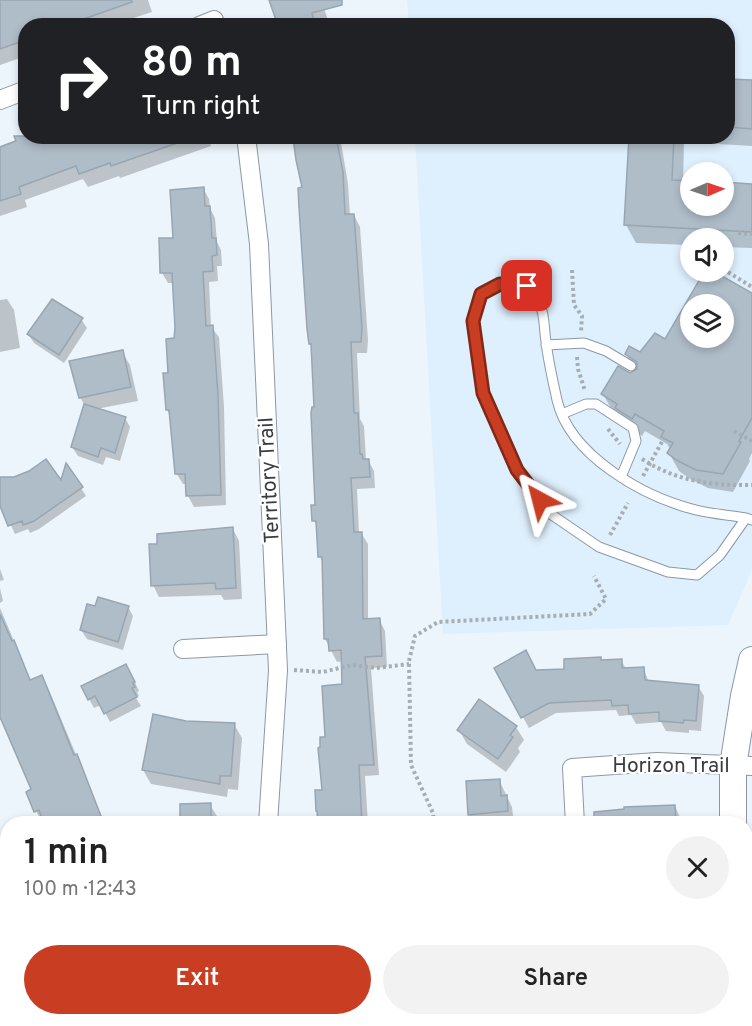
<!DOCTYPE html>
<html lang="en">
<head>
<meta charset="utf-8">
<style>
  body { margin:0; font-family:Overpass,sans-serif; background:#f2f2f2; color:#222; height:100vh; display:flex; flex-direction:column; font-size:22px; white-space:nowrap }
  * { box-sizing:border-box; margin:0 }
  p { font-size:20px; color:#767676 }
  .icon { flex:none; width:33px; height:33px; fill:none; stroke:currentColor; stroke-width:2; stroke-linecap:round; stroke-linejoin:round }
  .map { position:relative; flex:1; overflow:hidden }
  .panel { position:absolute; left:0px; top:816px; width:753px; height:210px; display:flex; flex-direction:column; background:#fff; border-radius:24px 24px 0 0; box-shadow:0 3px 9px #0003 }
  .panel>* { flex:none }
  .guide { position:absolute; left:18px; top:18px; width:717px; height:126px; border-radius:24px; box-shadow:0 3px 9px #0003; background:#202124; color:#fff; overflow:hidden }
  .needle { width:39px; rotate:88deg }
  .controls { position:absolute; left:680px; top:162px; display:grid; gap:12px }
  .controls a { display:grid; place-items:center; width:54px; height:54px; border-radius:50%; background:#fff; box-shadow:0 3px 9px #0003; font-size:30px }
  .pin { position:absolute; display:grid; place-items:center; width:51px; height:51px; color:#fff; margin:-26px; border-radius:12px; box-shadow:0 3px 9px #0006 }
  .me { position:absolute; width:66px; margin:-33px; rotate:322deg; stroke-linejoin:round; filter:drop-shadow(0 0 4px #0008) }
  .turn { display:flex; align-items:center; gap:21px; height:126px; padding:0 24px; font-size:27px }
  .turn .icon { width:78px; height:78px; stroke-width:2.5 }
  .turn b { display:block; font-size:42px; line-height:51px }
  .round { display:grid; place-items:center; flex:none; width:63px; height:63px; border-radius:32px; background:#f2f2f2 }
  .summary { display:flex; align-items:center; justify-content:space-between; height:102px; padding:0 24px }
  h1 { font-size:36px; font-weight:600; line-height:45px }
  .action { display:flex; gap:12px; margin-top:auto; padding:12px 24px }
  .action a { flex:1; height:69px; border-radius:36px; background:#c93e22; color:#fff; font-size:24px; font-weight:600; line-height:69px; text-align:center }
  .action a+a { background:#f2f2f2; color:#222 }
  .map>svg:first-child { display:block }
  .built { fill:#deeffd; fill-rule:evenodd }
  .shadow { fill:#0003; fill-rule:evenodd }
  .building { fill:#afbdc9; stroke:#98a6b2; stroke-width:1.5; fill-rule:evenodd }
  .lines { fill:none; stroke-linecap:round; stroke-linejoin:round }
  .lane-casing { stroke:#8c99a5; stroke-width:11 }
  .street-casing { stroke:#8c99a5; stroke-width:20 }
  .secondary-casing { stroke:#8c99a5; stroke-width:28 }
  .path { stroke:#a6aeb4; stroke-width:4; stroke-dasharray:3 3; stroke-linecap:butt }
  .lane { stroke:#fff; stroke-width:9 }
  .street { stroke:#fff; stroke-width:18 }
  .secondary { stroke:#fff; stroke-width:26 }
  .route-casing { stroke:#832816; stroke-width:15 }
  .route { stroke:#c93e22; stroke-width:10 }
  .labels { text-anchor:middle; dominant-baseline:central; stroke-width:4.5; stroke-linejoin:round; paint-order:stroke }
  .street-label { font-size:21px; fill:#373d42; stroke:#fff }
</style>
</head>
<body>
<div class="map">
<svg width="752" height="1026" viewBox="0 0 752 1026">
  <rect width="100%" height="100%" fill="#ecf5fc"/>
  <path class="built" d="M407 0H752V570L728 625 443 634 415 137 728 136V26L409 25ZM690 172H723V206H690ZM690 238H723V272H690ZM690 304H723V338H690Z"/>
  <g class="shadow">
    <polygon points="0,0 148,0 152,12 109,26 26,26 26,56 0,65"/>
    <polygon points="271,0 321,0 328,20 318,26 280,26"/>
    <polygon points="728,80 752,81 752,146 684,142 683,182 690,182 690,206 723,206 723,184 752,186 752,248 723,247 723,238 690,238 690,245 636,243 626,225 630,136 728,136"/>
    <polygon points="26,136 208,136 211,146 120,178 119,176 88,187 83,179 25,200 27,207 0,216 0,146"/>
    <polygon points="295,136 340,136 348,184 350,216 354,215 360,227 368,340 367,353 357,353 360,419 364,426 366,460 368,460 374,471 375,488 357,489 359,533 361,533 368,544 368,620 379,619 385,631 387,667 371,668 379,775 365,776 368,824 318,824 316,792 324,792 327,738 344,686 343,661 337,662 325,639 324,564 320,557 318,528 314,521 317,506 313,349 310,344 304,189"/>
    <polygon points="203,188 209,199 210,208 215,218 217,242 221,250 222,266 217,266 218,281 209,282 211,327 219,337 224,407 226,505 194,507 188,496 187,484 183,484 176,473 172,418 167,410 169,374 176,340 174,283 168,283 162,273 175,239"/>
    <path d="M706 272H712L752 295V453L749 459 750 461 733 492 708 488 690 479 679 471 669 453 671 450 667 444 645 431 642 436 627 426 613 412 603 394 636 371 626 354H640L665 341ZM690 304H723V338H690Z"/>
    <polygon points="7,299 14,310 20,348 0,352 0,300"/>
    <polygon points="81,319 87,328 64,363 34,343 28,334"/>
    <polygon points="122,352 130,365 138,401 96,409 125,418 130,427 120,461 106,457 103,465 78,456 72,447 85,406 80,397"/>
    <polygon points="0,482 61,483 81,488 86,496 39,529 30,533 28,529 15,534 0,502"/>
    <polygon points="233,529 239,541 242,599 224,600 221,595 159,597 153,585"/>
    <polygon points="0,569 4,580 0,581"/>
    <polygon points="0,588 3,601 0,603"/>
    <polygon points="128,607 133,616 123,650 87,639 81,630 96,608"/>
    <polygon points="0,608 31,681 42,677 49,690 105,824 43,824 36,811 33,790 0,711"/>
    <polygon points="621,660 626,669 643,668 649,682 698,686 704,696 701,731 689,730 689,733 666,731 661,722 636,724 631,715 619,716 616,710 556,713 529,728 496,669 536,671 566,670 601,661"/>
    <polygon points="131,674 139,691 137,692 139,696 136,698 141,706 110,722 101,705 94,708 89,699"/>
    <polygon points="186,722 234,724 242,738 238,790 228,789 227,797 151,784 143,770"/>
    <polygon points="516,727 524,740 518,748 520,752 506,772 467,744 459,730"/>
    <polygon points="499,780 512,807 514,824 475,824 469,815"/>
    <polygon points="210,805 217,816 217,824 171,824 171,816 182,816"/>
    <polygon points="675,806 683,824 621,824"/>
    <polygon points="125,1018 240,1018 240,1021 237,1022 238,1026 106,1026"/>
    <polygon points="353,1018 400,1018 400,1026 357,1026"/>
    <polygon points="490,1018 542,1018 543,1026 491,1026"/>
    <polygon points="631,1018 693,1018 694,1026 631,1026"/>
  </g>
  <g class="building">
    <polygon points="0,0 131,0 132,2 78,21 68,23 67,20 51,26 26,26 26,40 0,49"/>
    <polygon points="269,0 342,0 342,5 312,13 315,26 278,26"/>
    <polygon points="728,79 752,80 752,129 728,127"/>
    <polygon points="14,136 189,136 189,139 111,166 110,163 79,174 76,166 19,187 21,194 0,201 0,147 16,141"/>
    <polygon points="295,136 336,136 343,172 345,214 354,214 362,328 361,342 351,342 354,413 358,413 360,454 362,454 363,459 369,459 370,477 351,478 354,532 362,532 363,619 380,618 382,656 365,657 374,765 359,765 362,824 318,824 317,811 316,811 315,790 322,790 318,748 320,747 320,737 325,737 322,686 342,684 341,650 329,651 328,639 324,639 322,557 318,557 316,521 312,521 311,505 315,505 311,413 312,407 314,407 311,344 309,344 307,329 299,208 298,188 302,187 296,160 293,138"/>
    <polygon points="629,136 674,136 672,180 690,181 690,206 723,206 723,182 752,184 752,232 624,225"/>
    <polygon points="204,187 205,206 210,206 212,238 216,238 217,255 212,256 213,271 203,272 206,326 213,325 218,395 221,495 186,496 185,474 175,474 169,410 166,410 163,373 168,373 166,339 174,338 175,328 172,273 160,273 159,238 173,238 170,190"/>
    <path d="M704 272H715L752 293V418L739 441 741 442 723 474 696 470 678 461 667 453 673 443 661 437 664 431 635 414 632 419 615 408 617 404 601 394 618 366 630 373 637 369V362L625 354 629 346 640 352 655 333 665 339ZM690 304H723V338H690Z"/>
    <polygon points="52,299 83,318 59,355 27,334"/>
    <polygon points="123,350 131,387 79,398 69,361"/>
    <polygon points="84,404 126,417 115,453 101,448 98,457 71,447"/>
    <polygon points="46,459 61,480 66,463 83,487 34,521 23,525 22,521 8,526 0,506 0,477 14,477 29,471"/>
    <polygon points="233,527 236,588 216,589 215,583 151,586 149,544 157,544 157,534"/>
    <polygon points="98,597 129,606 118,642 80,630 87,604 95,606"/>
    <polygon points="0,614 12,641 14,640 30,680 42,675 74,755 77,754 104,824 44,824 39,810 34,812 26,792 31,789 0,717"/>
    <polygon points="526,650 536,670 564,669 564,659 601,657 601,660 622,659 622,668 644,667 645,680 699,685 696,721 684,720 683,723 659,721 659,712 629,714 628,705 612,706 611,700 549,703 521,718 494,668"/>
    <polygon points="126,664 135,682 133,683 135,687 132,688 137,697 104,714 95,696 88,700 81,686"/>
    <polygon points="479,699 517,726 510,735 513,737 498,759 457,730"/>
    <polygon points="153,714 186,721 235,723 231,776 220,776 220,784 142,770"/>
    <polygon points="500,779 501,796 507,795 508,811 468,815 466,781"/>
    <polygon points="211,803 211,824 180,824 180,804"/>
    <polygon points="675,805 676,824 594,824 594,812 624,809 624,807"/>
  </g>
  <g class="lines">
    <defs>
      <g id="lane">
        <polyline points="546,345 584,343 606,351 631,366"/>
        <polyline points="562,414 586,404 596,404 633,428 636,441 621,477"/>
        <path d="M746 518 720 555 697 575 668 572 599 547 552 515 517 470 483 393 473 321 481 294 499 284 527 286C531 292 537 299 540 305 545 315 544 331 546 341 548 361 553 381 557 400 570 456 644 497 696 510 712 514 729 515 746 518L752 520"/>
      </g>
      <g id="street">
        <polyline points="199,26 214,20 215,26"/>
        <polyline points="0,100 26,90"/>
        <polyline points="246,136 259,244 278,670 268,824"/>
        <polyline points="183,649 277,644"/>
        <polyline points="575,824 572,768 657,762 752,766"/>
        <polyline points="0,856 8,875"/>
        <polyline points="65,1018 68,1026"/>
        <polyline points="284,1018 285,1026"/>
        <polyline points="585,1018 586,1026"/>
      </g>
      <g id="secondary">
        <polyline points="733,824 733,766 744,696 752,660"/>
        <polyline points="746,970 752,1001"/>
      </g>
    </defs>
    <use href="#lane" class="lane-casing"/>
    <use href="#street" class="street-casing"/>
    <use href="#secondary" class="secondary-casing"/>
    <g class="path">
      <polyline points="738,233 752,234"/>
      <polyline points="723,269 752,287"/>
      <polyline points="572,270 574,305 582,316 581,332"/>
      <polyline points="577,357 578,369 585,391"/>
      <polyline points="608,429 620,444"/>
      <polyline points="734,431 752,441"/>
      <path d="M642 459C676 481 712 486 752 485"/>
      <polyline points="643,476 664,438"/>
      <polyline points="610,535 628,503"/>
      <polyline points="294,670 323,672 352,665 376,668 409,664"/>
      <polyline points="434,824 433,813 411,765 409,661 415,636 438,622 590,614 606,599 594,576"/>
      <polyline points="428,1018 429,1026"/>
    </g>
    <use href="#lane" class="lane"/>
    <use href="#street" class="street"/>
    <use href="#secondary" class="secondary"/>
  </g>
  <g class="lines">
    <defs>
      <polyline id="route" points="527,286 500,284 481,294 473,321 483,393 517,470 540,500"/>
    </defs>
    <use href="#route" class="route-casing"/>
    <use href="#route" class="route"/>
  </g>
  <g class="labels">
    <g class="street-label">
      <text transform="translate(270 480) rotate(-93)">Territory Trail</text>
      <text x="671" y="766">Horizon Trail</text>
    </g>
  </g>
</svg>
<div class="controls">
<a><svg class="needle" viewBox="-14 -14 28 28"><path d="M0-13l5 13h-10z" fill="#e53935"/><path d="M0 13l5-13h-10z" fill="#767676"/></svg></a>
<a><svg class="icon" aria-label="sound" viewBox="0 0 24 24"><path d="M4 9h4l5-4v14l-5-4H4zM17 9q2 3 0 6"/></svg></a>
<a><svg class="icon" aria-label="layers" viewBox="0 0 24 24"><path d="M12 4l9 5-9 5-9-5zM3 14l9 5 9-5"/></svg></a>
</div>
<div class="pin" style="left:527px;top:286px;background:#d93025"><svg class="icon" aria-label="arrive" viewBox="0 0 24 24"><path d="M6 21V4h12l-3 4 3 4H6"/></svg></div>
<svg class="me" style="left:540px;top:500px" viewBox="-20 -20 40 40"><path d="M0-17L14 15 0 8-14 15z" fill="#c93e22" stroke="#fff" stroke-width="4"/></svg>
<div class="guide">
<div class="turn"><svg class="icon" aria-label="right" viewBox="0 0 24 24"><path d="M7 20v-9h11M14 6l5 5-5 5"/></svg><div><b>80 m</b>Turn right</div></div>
</div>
<section class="panel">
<div class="summary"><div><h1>1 min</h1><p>100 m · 12:43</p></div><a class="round"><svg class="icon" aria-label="close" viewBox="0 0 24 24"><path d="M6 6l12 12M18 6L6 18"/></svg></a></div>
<div class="action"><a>Exit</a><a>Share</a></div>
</section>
</div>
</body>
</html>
